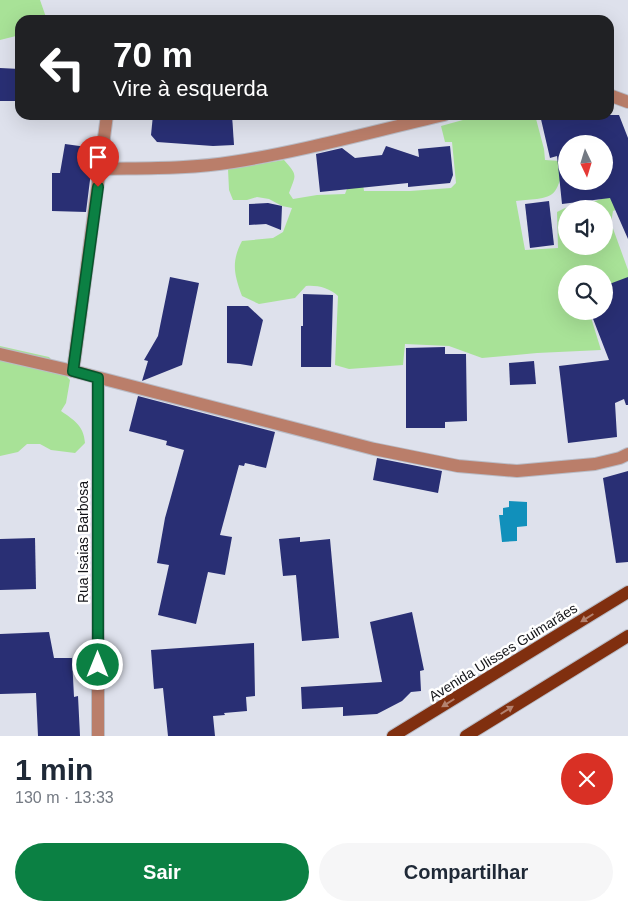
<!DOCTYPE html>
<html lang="pt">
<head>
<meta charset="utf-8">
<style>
  body { margin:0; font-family:Arial,sans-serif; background:#f6f6f7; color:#1f2937; height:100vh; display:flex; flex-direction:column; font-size:19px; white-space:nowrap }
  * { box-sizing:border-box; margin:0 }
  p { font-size:16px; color:#747a83 }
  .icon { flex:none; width:28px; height:28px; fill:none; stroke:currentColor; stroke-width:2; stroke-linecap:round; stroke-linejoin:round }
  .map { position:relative; height:736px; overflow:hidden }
  .side { display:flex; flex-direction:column; background:#fff; flex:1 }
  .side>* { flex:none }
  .top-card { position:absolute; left:15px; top:15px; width:599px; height:105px; border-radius:15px; box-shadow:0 5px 20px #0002; background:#202124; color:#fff; overflow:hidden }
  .needle { width:32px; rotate:176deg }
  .controls { position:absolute; left:558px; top:135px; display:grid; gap:10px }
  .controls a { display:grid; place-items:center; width:55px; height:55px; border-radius:50%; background:#fff; box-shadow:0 5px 20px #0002; font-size:25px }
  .pin { position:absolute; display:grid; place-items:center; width:42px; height:42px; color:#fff; margin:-51px -21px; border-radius:50% 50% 50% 0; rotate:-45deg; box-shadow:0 0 5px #0007 }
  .pin .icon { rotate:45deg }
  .me { position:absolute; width:55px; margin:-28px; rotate:0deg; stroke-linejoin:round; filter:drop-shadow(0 0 4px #0008) }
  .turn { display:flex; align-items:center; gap:18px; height:105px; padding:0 15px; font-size:22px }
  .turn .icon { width:65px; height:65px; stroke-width:2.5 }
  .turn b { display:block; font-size:35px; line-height:42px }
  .round { display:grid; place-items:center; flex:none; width:52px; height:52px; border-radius:26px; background:#f6f6f7 }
  .headline { display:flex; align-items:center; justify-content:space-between; height:85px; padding:0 15px }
  h1 { font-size:30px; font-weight:700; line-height:38px }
  .cta { display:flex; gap:10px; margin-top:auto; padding:10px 15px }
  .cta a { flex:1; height:58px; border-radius:30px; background:#0b8043; color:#fff; font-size:20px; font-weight:700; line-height:58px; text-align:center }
  .cta a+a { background:#f6f6f7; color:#1f2937 }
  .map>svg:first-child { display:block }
  .green { fill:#a8e297; fill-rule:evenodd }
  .water { fill:#1190bb }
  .building { fill:#292f74; fill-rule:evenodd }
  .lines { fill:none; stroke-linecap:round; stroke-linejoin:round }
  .minor-casing { stroke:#b9bcc6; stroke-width:14 }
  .primary-casing { stroke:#b9bcc6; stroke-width:14 }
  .minor { stroke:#ba7e6a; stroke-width:12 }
  .primary { stroke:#802f0f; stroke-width:12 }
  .oneway { fill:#b3826f }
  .route-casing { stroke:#07532c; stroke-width:12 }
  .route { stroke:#0b8043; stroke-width:9 }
  .labels { text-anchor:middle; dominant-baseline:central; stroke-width:5; stroke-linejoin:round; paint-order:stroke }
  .street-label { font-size:14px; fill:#131418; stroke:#fff }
</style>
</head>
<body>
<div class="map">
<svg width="628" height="736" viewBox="0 0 628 736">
  <rect width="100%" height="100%" fill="#dee1ec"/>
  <g class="green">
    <polygon points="0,0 40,0 47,20 20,20 20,35 0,40"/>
    <path d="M481 115H535L544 149 545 160 560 161 566 169V173C558 180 560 184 555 191 548 201 527 199 516 201L525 250 558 248 557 212 565 208 587 204 618 193 628 204 613 211 611 223 628 270V278L604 287V274H566V311H589L601 350 537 353 482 358 449 346 405 344 403 365 349 369 335 365 338 296C330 288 317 285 306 286L295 298 259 304 242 296C234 274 231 262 242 241L273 238 283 232 292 208 282 206 269 199 257 197 247 200H233L229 190 228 169 284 160C298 176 296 174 289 193L293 199 317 195 345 194 348 186 362 178 364 191H410L451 188 456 183 452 142H445L441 126ZM566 209H604V246H566Z"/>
    <path d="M0 346 49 357 70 380 66 403 61 411C74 420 84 426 85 443L75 453 51 450 40 444H27L18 452 0 456Z"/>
  </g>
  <polygon class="water" points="509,501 527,502 527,526 517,527 517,541 502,542 499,515 503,515 503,508 509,507"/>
  <g class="building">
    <polygon points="0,68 20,69 20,101 0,101"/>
    <polygon points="153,115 232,115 234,145 213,146 157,142 151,135"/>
    <path d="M540 115H619L628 138V239L610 198 562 204 557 156 550 158ZM566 144H604V181H566Z"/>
    <polygon points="65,144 94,148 86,212 52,211 52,173 60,173"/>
    <polygon points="386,146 419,157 418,149 450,146 453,175 450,183 408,187 408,183 320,192 316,154 342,148 355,158 382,155"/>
    <polygon points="549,201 554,245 530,248 525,204"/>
    <polygon points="268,203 282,206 281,230 266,224 249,225 249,204"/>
    <polygon points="170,277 199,283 182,365 142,381 148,361 144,360 158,336"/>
    <polygon points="628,277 628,405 626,405 624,399 615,403 617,437 568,443 559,366 609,360 590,311 604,311 604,286"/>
    <polygon points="303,294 333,295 331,367 301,367 301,326 303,326"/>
    <polygon points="227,306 248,306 263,320 252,366 240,364 227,363"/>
    <polygon points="445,347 445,354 466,354 467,421 445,422 445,428 406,428 406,348"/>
    <polygon points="534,361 536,384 510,385 509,363"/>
    <polygon points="138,396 275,432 266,468 245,463 244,466 239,465 220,535 232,537 225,575 208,572 196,624 158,615 169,565 157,563 165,518 184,450 166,445 167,441 129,431"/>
    <polygon points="377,458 442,471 438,493 373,480"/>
    <polygon points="628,471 628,562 616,563 603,478"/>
    <polygon points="300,537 300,542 330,539 339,638 302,641 296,575 283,576 279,539"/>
    <polygon points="35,538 36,589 0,590 0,539"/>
    <polygon points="412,612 424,670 420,671 421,691 411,692 402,701 377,714 343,716 343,707 302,709 301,687 382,682 370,622"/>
    <polygon points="49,632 54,658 72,658 74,697 78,696 80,736 38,736 36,693 0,694 0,634"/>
    <polygon points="254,643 255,696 246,697 247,711 224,713 225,715 213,716 215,736 168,736 163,688 154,689 151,650"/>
  </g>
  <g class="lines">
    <defs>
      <g id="minor">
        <polyline points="609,95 628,102"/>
        <path d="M100 169C145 168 189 169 233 162 304 151 374 131 444 115"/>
        <polyline points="0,354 73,371 374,449 458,466 517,471 595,464 620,458 628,454"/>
        <polyline points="73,371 107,115"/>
        <polyline points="98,736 98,378"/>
      </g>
      <g id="primary">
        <polyline points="393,736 628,592"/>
        <polyline points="466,736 628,636"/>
      </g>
    </defs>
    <use href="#minor" class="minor-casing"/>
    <use href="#primary" class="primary-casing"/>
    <use href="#minor" class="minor"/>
    <use href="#primary" class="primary"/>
  </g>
  <defs><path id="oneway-solid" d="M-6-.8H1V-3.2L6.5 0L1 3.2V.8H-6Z" transform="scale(1.25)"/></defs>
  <g class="oneway">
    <use href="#oneway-solid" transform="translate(587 618) rotate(148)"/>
    <use href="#oneway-solid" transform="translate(448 703) rotate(148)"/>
    <use href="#oneway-solid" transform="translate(507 710) rotate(-32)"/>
  </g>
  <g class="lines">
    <defs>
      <polyline id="route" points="98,665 98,378 73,371 98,187"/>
    </defs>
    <use href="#route" class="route-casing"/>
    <use href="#route" class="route"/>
  </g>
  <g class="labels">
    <g class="street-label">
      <text transform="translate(83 542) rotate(-90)">Rua Isaias Barbosa</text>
      <text transform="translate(503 652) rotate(-32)">Avenida Ulisses Guimarães</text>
    </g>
  </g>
</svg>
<div class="controls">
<a><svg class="needle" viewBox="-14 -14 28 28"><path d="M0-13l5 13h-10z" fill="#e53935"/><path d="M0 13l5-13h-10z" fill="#747a83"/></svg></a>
<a><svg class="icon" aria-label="sound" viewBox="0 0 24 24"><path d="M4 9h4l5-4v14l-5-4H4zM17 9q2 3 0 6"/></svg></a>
<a><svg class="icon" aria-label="search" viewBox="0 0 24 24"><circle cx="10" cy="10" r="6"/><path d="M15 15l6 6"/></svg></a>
</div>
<div class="pin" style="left:98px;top:187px;background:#d93025"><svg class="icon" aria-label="arrive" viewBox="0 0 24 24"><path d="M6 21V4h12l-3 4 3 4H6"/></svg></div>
<svg class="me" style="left:98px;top:665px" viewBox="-20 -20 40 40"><circle r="17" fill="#0b8043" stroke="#fff" stroke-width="3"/><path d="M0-11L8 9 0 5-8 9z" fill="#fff"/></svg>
<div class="top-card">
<div class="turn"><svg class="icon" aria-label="left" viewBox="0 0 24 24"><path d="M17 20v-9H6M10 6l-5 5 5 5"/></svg><div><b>70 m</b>Vire à esquerda</div></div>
</div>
</div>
<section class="side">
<div class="headline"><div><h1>1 min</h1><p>130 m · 13:33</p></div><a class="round" style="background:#d93025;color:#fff"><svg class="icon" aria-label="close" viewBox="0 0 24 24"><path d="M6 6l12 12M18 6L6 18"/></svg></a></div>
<div class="cta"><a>Sair</a><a>Compartilhar</a></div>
</section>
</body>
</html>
